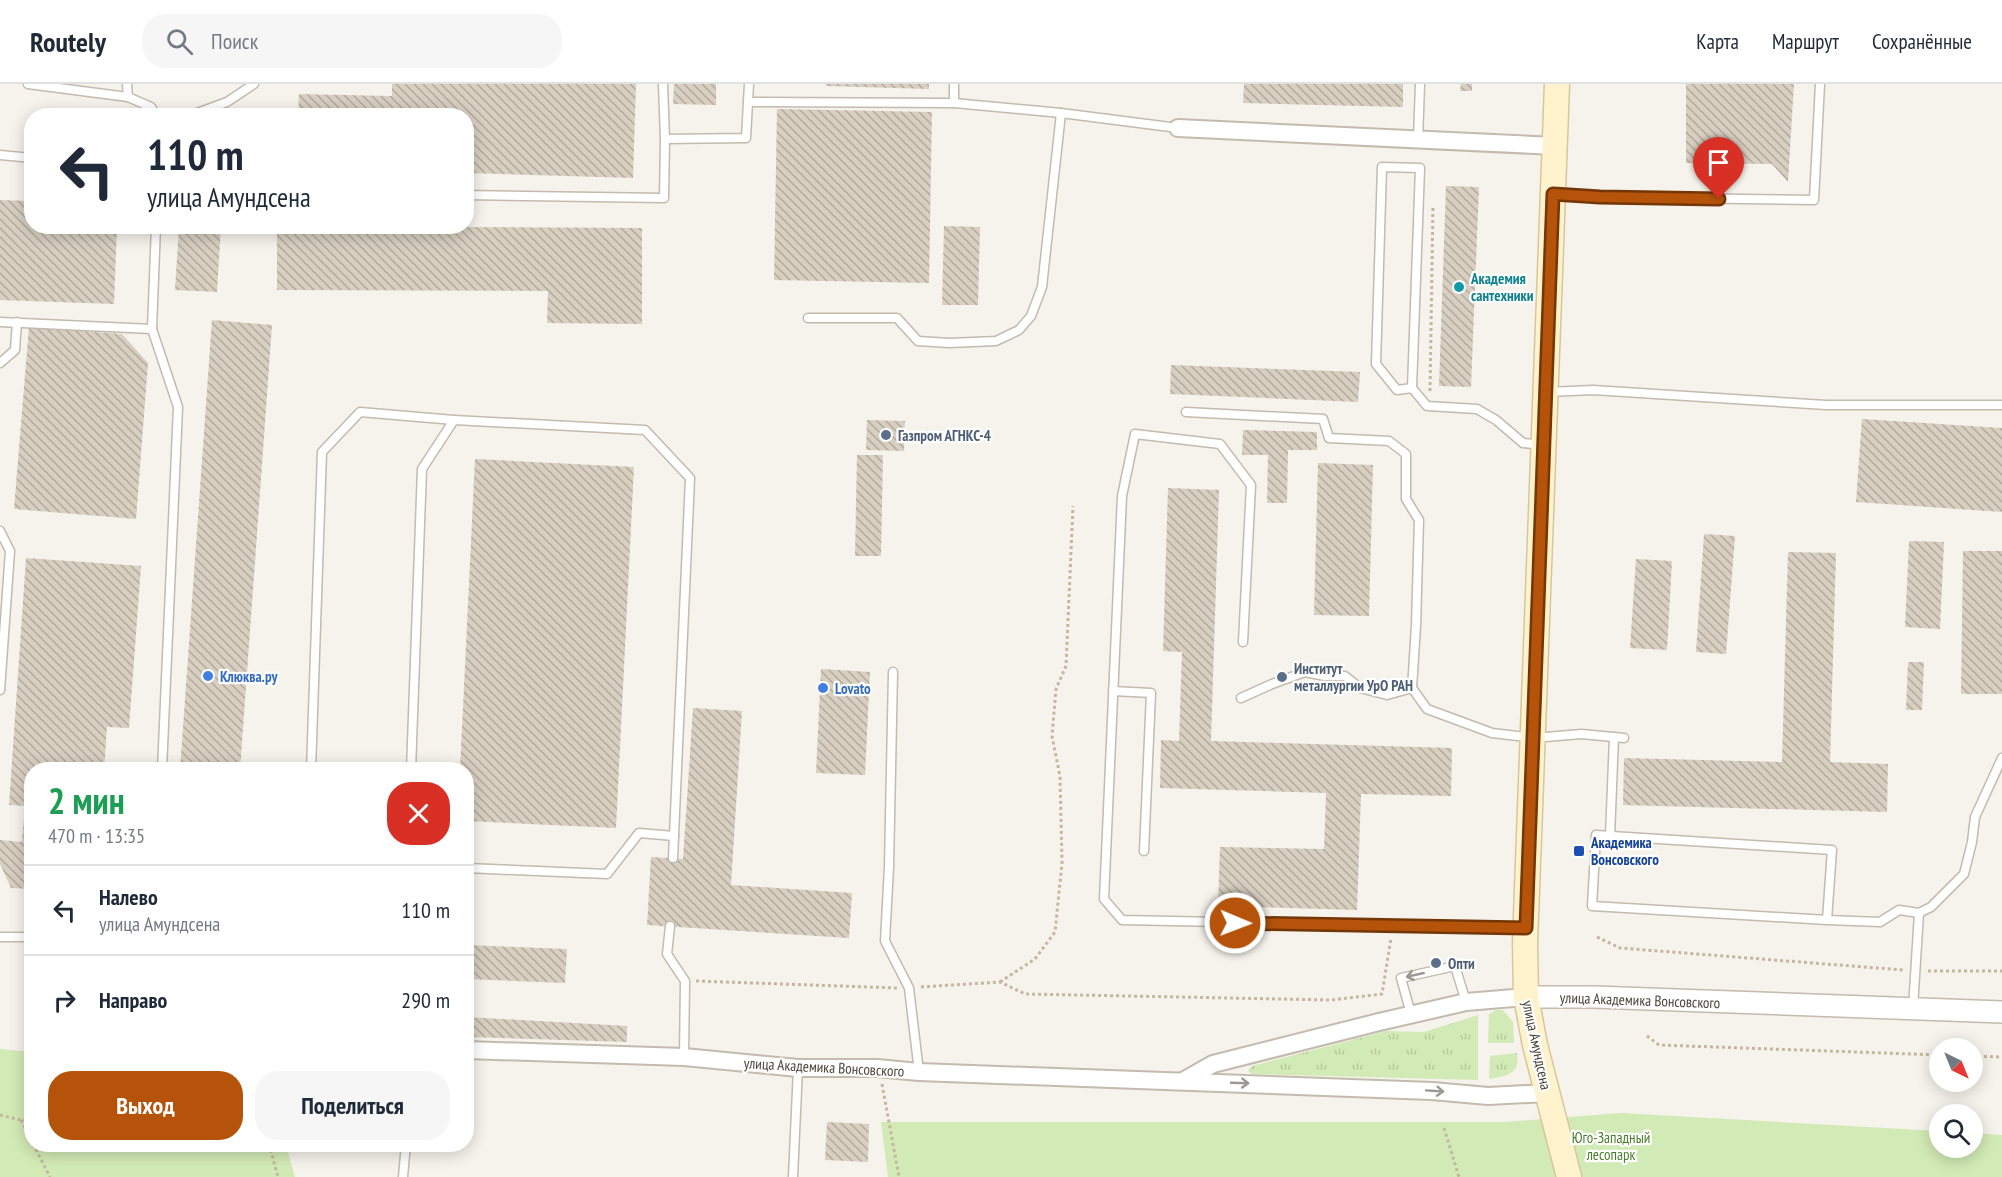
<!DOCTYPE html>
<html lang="ru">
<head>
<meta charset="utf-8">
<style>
  body { margin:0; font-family:"PT Sans Narrow",sans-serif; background:#f6f6f7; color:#1f2937; height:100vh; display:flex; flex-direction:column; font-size:22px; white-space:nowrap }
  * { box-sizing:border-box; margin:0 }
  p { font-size:20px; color:#747a83 }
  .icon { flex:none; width:33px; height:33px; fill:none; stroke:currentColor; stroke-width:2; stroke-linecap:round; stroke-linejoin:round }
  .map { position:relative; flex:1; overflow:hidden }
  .panel { position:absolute; left:24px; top:678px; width:450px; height:390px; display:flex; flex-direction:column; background:#fff; border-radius:24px; box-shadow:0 3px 15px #0003 }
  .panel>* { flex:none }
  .banner { position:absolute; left:24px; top:24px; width:450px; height:126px; border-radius:24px; box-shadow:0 3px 15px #0003; background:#fff; color:#1f2937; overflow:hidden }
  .needle { width:39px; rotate:137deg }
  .controls { position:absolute; left:1929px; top:954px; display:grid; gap:12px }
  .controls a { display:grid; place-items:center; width:54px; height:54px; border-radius:50%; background:#fff; box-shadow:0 3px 15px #0003; font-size:30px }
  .pin { position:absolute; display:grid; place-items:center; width:51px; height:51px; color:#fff; margin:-62px -26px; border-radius:50% 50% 50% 0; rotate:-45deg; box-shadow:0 0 6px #0007 }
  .pin .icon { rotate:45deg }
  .me { position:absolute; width:66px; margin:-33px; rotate:91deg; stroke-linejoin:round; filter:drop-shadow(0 0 4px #0008) }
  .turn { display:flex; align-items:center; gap:21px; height:126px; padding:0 24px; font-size:27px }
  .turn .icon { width:78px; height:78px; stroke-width:2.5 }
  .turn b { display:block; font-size:42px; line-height:51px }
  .round { display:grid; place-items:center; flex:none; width:63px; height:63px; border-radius:24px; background:#f6f6f7 }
  .head { display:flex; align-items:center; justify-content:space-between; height:102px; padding:0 24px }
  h1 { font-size:36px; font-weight:600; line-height:45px; color:#1e9e55 }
  .button { display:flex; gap:12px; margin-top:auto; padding:12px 24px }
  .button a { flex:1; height:69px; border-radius:24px; background:#b45309; color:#fff; font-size:24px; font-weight:600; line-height:69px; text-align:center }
  .button a+a { background:#f6f6f7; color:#1f2937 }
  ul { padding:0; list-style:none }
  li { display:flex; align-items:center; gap:18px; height:90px; padding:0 24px; border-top:2px solid #e0e1e3 }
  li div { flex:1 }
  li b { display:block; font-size:22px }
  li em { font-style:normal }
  header { display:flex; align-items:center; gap:36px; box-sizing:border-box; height:84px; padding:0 30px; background:#fff; border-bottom:2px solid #e0e1e3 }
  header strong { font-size:28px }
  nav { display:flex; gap:33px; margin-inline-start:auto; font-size:21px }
  .search { width:420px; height:54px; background:#f6f6f7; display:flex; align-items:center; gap:15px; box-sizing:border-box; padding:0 21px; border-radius:24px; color:#747a83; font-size:22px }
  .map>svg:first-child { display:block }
  .grass { fill:url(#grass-tufts) }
  .green { fill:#d2eab5 }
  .building { fill:url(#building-back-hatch) }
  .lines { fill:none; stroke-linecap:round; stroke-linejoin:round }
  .service-casing { stroke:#c2bbae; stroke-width:11 }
  .minor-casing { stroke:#c2bbae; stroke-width:20 }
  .tertiary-casing { stroke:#c2bbae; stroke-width:24 }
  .secondary-casing { stroke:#d6c79b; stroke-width:27 }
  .path { stroke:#c4b79f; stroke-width:3; stroke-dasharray:3 3; stroke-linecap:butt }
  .service { stroke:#fff; stroke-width:8 }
  .minor { stroke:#fff; stroke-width:16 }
  .tertiary { stroke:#fff; stroke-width:21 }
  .secondary { stroke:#fff3cd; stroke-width:24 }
  .oneway { stroke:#9c9892 }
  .route-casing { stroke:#753606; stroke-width:15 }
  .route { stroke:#b45309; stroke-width:10 }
  .culture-dot { fill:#0f9aa8; stroke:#fff; stroke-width:2 }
  .service-dot { fill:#5c6f8a; stroke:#fff; stroke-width:2 }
  .shop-dot { fill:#3f7fe0; stroke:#fff; stroke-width:2 }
  .transit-dot { fill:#1a4fb4; stroke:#fff; stroke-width:2 }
  .labels { text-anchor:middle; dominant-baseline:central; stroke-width:4.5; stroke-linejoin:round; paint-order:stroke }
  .culture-label { font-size:15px; font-weight:bold; fill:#0d838f; stroke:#fff; text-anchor:start }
  .service-label { font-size:15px; font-weight:bold; fill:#4e5e75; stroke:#fff; text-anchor:start }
  .shop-label { font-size:15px; font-weight:bold; fill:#366cbe; stroke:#fff; text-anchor:start }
  .transit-label { font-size:15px; font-weight:bold; fill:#164399; stroke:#fff; text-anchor:start }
  .street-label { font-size:15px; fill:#4b4439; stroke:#fff }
  .park-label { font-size:15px; fill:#4a7f2a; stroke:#fff }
</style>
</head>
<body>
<header>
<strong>Routely</strong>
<div class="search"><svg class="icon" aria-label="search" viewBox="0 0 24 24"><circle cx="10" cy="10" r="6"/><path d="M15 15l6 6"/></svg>Поиск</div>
<nav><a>Карта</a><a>Маршрут</a><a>Сохранённые</a></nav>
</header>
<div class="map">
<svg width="2002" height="1093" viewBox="0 0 2002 1093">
  <defs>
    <pattern id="grass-tufts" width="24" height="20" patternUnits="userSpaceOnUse" patternTransform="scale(1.5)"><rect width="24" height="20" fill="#d2eab5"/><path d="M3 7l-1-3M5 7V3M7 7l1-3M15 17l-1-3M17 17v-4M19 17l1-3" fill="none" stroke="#b6ca9c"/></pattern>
    <pattern id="building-back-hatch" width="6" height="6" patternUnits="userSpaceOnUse" patternTransform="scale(1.5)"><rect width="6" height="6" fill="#d8cfc1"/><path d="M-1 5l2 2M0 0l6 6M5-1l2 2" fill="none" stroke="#b1aa9e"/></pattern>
  </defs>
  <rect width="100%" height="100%" fill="#f6f3ec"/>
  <g class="grass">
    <polygon points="1496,926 1503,926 1513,938 1514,959 1488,959 1489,930"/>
    <polygon points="1478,931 1478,996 1252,990 1248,987 1252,982 1386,947 1424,948"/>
    <path d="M1517 969C1521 990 1507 992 1489 995L1490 972Z"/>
  </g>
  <g class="green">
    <polygon points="0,965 31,968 32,1060 286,1061 295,1093 0,1093"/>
    <polygon points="1621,1029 1939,1047 1940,1064 1972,1064 1973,1049 2002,1051 2002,1093 888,1093 881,1038 1504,1038"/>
  </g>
  <g class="building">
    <polygon points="392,0 636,0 633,94 466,89 466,32 298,32 299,10 392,12"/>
    <polygon points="674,0 716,0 716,21 673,20"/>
    <polygon points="826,0 929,0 929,5 826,2"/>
    <polygon points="1244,0 1403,0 1403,23 1243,19"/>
    <polygon points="1461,0 1472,0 1472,7 1460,7"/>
    <polygon points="1686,0 1794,0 1788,98 1772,80 1686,79"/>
    <polygon points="777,25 932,28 929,199 774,196"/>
    <polygon points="1446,102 1479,103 1471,303 1439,302"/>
    <polygon points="0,116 32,117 32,142 117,142 114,220 0,216"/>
    <polygon points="179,142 221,142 217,208 175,206"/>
    <polygon points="277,142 642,144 642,240 547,239 548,207 277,206"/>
    <polygon points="944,142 980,143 978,221 942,221"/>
    <polygon points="212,236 272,241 240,686 180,686"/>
    <polygon points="29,243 122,250 148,279 136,435 14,425"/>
    <polygon points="1171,281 1360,288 1358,318 1170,310"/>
    <polygon points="1862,335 2002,344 2002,428 1856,418"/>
    <polygon points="867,336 905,337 904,367 866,366"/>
    <polygon points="1243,346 1317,348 1317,366 1288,366 1287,419 1267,419 1268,371 1242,371"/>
    <polygon points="857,371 883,371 881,472 855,472"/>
    <polygon points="475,375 634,383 616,744 466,737 466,686 460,686"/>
    <polygon points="1318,379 1373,381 1369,532 1314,531"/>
    <polygon points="1168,404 1219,406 1211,657 1452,664 1451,712 1361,710 1357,826 1218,822 1220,763 1324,765 1326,709 1160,704 1161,656 1179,657 1182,568 1163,567"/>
    <polygon points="1704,450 1735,452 1726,570 1696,568"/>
    <polygon points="1909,457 1944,458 1940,545 1905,543"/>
    <polygon points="1963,467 2002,467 2002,610 1961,610"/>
    <polygon points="1788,468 1836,469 1830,678 1888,680 1887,728 1623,721 1624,674 1782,678"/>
    <polygon points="26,474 141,482 129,644 107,643 104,686 32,686 32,805 11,804 0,780 0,756 22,758 25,722 9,721"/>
    <polygon points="1636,475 1672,477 1667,566 1630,564"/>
    <polygon points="1908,578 1924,578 1922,626 1906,626"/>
    <polygon points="821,585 870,588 865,691 816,689"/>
    <polygon points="693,624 742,627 731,801 852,809 849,854 647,841 651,773 683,775"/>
    <polygon points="466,861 567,865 565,899 466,895"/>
    <polygon points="466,933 627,942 627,958 466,953"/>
    <polygon points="827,1038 869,1040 868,1078 825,1076"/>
  </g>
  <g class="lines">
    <defs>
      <g id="service">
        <polyline points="28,0 128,13 151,23 156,32"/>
        <polyline points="127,0 128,13"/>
        <polyline points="748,18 954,19 1061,29 1178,44"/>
        <polyline points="954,19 954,0"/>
        <polyline points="189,32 227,18 254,0"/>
        <polyline points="665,55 746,54 749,0"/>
        <polyline points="1418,56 1420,0"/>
        <polyline points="0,71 32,74"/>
        <polyline points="1554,110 1600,113 1814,116 1820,0"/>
        <polyline points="466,111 664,114 665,55 663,0"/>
        <polyline points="156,142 152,245 178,323 162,686"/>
        <polyline points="808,234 897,234 918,257 949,259 996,257 1019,246 1031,232 1042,203 1061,29"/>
        <polyline points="0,238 152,245"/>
        <polyline points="0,279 15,266 17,238"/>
        <polyline points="1412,304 1397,306 1376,280 1382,83 1420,84 1412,304 1427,322 1477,325 1496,336 1523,359 1543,361"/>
        <polyline points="1547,308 1593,306 1826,321 2002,321"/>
        <polyline points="1186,328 1323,335 1329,354 1389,357 1406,370 1406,415 1419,436 1416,542 1412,604 1427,625 1492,649 1534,654 1581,650 1624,654"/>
        <polyline points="0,447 10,467 0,606"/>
        <polyline points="1243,558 1251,401 1220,360 1135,350 1122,412 1104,815 1122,836 1523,844"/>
        <polyline points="893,588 889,783 885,857 909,904 919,988"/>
        <polyline points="1113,607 1151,609 1144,767"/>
        <polyline points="1241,614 1272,600 1305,588 1325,592 1345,592 1360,604 1387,611 1412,604"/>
        <polyline points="311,686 322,368 360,328 454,336"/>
        <polyline points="411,686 422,385 454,336 645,346 690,394 673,774"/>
        <polyline points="1610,752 1614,653"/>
        <polyline points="466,784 607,790 639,749 674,752"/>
        <polyline points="1827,836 1832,766 1596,751 1592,822 1827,836 1880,838 1899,826 1919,829 1931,823 1964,790 1972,758 1975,733 2002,674"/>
        <polyline points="670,842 667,870 685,897 684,973"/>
        <polyline points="0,853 32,853"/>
        <polyline points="1913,924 1919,829"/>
        <polyline points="1411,930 1401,894 1455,882 1466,918"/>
        <polyline points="403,1093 406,1060"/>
        <polyline points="793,1093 798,984"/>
      </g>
      <g id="minor">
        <polyline points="1178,44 1555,62"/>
        <polyline points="466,966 684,973 798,984 877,984 919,988 1432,1007 1488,1012 1548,1009"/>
        <polyline points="1183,997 1213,980 1379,938 1466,918 1526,913"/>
      </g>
      <polyline id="tertiary" points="1526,913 1594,913 2002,928"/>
      <polyline id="secondary" points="1557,0 1525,859 1526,913 1535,961 1569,1093"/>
    </defs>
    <use href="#service" class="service-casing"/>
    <use href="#minor" class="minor-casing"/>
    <use href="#tertiary" class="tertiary-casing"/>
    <use href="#secondary" class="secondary-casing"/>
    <g class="path">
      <polyline points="1430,307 1433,121"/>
      <polyline points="1597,853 1620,864 1903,886"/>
      <polyline points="1928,887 2002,887"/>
      <polyline points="696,897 897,904"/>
      <polyline points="1000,898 1035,875 1055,848 1062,779 1060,692 1052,652 1056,605 1066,582 1073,422"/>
      <polyline points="921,903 1000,898 1025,910 1331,916 1382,910 1391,854"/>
      <polyline points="1647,952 1659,961 1940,971"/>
      <polyline points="1972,972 2002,973"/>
      <polyline points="882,1000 899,1093"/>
      <polyline points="0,1031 21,1036 32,1035"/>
      <polyline points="21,1036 32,1057"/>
      <polyline points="1444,1044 1459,1093"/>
      <polyline points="33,1060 50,1093"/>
      <polyline points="269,1060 278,1093"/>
    </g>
    <use href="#service" class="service"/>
    <use href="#minor" class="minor"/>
    <use href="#tertiary" class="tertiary"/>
    <use href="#secondary" class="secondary"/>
  </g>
  <defs><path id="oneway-shaft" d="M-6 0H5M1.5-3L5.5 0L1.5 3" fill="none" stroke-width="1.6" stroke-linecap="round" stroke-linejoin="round" transform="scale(1.5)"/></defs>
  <g class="oneway">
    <use href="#oneway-shaft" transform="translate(1415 891) rotate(167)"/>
    <use href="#oneway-shaft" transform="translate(1240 999) rotate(2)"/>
    <use href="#oneway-shaft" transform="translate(1435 1007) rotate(4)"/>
  </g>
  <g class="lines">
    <defs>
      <polyline id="route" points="1235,839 1526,844 1553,110 1600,113 1719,115"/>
    </defs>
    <use href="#route" class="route-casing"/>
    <use href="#route" class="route"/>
  </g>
  <circle class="culture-dot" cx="1459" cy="203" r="6"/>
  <g class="service-dot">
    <circle cx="886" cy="351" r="6"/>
    <circle cx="1282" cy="593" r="6"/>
    <circle cx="1436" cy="879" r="6"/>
  </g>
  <g class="shop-dot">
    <circle cx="208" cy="592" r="6"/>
    <circle cx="823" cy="604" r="6"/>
  </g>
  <rect class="transit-dot" x="1573" y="761" width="12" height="12" rx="3"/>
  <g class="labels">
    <g class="culture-label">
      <text x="1471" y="194">Академия<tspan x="1471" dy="17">сантехники</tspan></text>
    </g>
    <g class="service-label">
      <text x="898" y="351">Газпром АГНКС-4</text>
      <text x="1294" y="584">Институт<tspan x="1294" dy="17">металлургии УрО РАН</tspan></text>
      <text x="1448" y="879">Опти</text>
    </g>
    <g class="shop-label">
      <text x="220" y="592">Клюква.ру</text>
      <text x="835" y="604">Lovato</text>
    </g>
    <g class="transit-label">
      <text x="1591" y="758">Академика<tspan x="1591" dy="17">Вонсовского</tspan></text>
    </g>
    <g class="street-label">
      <text transform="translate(1640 916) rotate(2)">улица Академика Вонсовского</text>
      <text transform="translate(1537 961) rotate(78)">улица Амундсена</text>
      <text transform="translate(824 983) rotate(3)">улица Академика Вонсовского</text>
    </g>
    <g class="park-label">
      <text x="1611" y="1053">Юго-Западный<tspan x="1611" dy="17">лесопарк</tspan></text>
    </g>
  </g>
</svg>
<div class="controls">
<a><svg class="needle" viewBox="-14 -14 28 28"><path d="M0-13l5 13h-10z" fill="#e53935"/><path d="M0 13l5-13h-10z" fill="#747a83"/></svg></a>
<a><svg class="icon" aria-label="search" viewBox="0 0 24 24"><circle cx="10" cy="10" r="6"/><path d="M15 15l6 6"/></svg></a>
</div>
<div class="pin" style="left:1719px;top:115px;background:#d93025"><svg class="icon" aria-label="arrive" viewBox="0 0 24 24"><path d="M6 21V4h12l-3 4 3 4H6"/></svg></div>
<svg class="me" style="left:1235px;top:839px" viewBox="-20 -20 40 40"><circle r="17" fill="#b45309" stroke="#fff" stroke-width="3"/><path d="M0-11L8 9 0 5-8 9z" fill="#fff"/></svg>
<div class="banner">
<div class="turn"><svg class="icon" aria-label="left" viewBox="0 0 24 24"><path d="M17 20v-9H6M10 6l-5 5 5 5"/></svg><div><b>110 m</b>улица Амундсена</div></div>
</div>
<section class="panel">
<div class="head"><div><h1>2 мин</h1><p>470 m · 13:35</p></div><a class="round" style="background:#d93025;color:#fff"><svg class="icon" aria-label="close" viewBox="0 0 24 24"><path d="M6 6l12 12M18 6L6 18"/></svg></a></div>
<ul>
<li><svg class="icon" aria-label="left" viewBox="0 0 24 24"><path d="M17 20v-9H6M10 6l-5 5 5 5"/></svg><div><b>Налево</b><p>улица Амундсена</p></div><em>110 m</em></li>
<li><svg class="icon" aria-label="right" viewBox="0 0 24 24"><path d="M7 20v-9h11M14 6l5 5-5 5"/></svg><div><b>Направо</b></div><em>290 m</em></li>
</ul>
<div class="button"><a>Выход</a><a>Поделиться</a></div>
</section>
</div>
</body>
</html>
